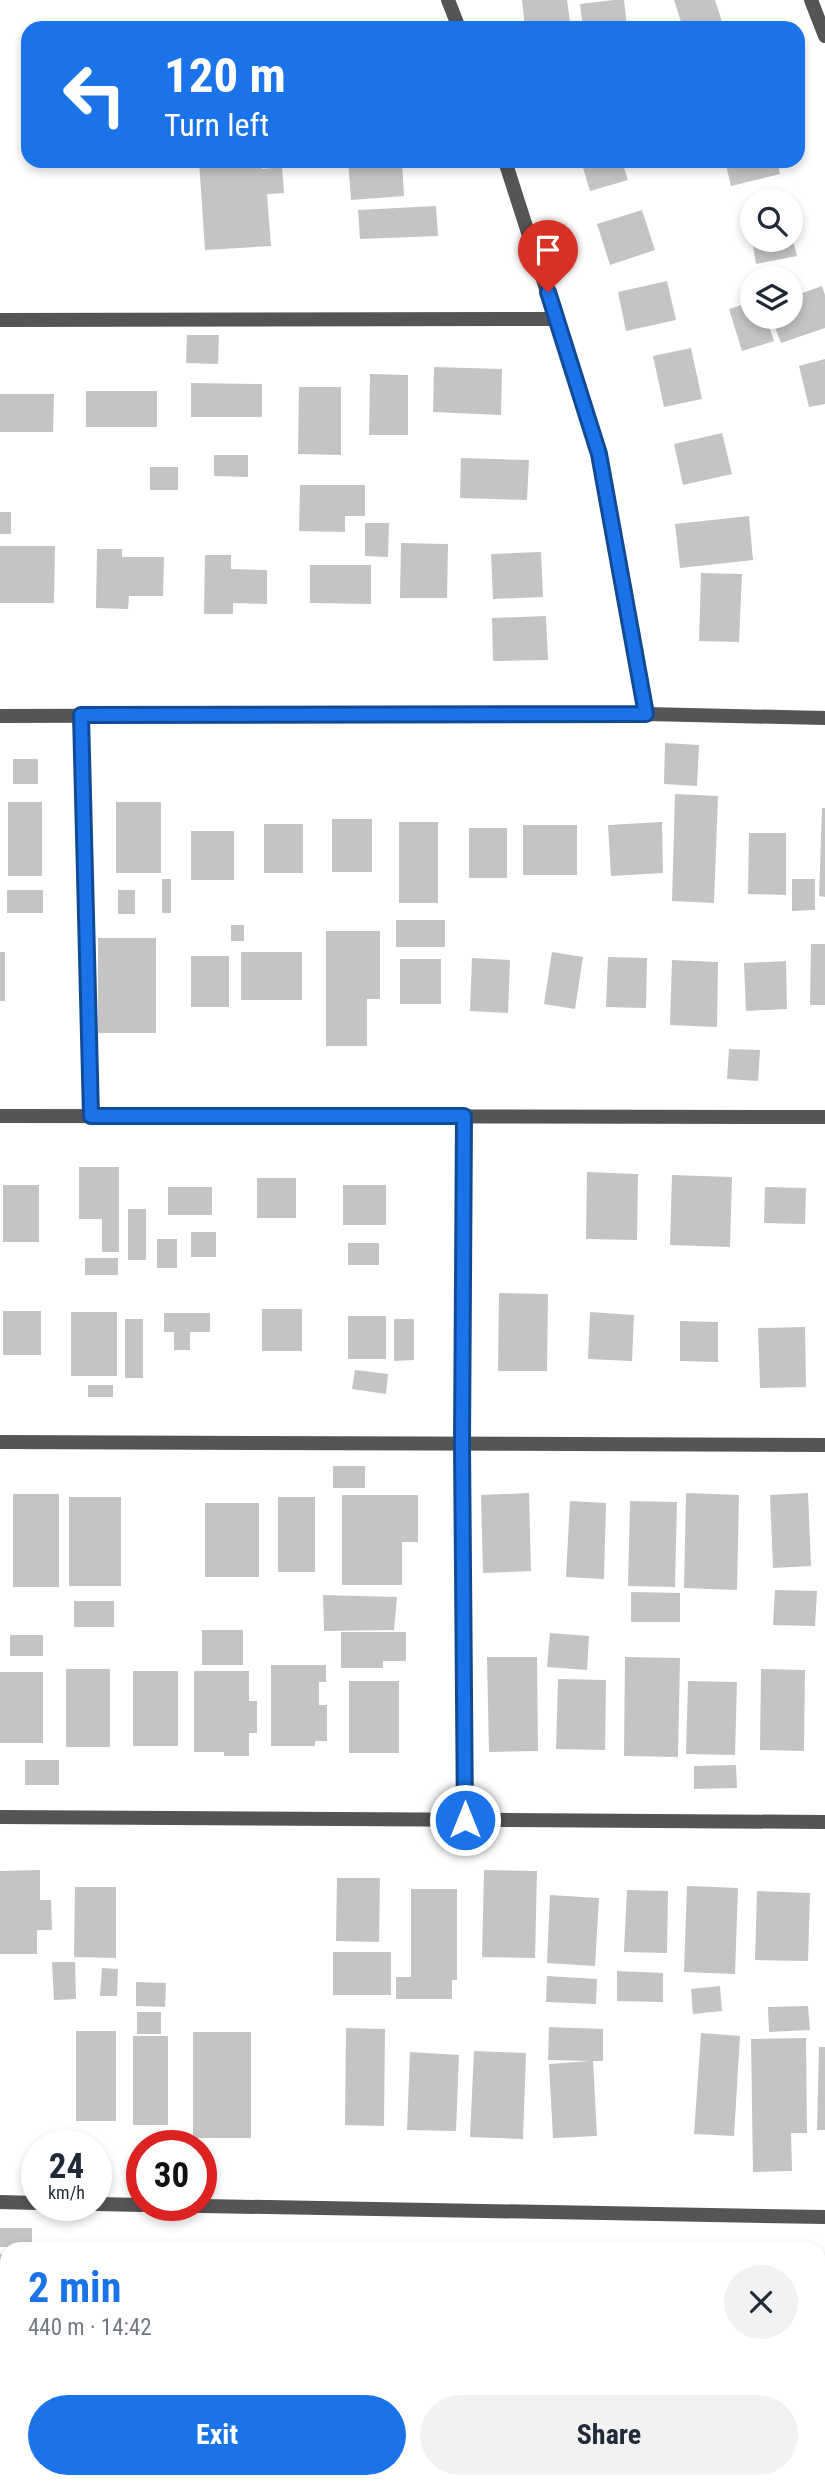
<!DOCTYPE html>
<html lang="en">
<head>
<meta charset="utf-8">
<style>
  body { margin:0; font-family:"Roboto Condensed",sans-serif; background:#f2f2f3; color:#1f2937; height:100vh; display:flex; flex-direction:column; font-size:26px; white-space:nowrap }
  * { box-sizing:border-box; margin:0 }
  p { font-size:23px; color:#747a83 }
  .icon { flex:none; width:38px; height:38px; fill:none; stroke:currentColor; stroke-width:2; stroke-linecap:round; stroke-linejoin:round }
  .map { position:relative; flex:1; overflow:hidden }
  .sheet { position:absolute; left:0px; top:2242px; width:826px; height:247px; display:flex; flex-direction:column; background:#fff; border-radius:21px 21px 0 0; box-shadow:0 4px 10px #0003 }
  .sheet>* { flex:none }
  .hud { position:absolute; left:21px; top:21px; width:784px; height:147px; border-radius:21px; box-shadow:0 4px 10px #0003; background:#1a73e8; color:#fff; overflow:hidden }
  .tools { position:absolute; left:740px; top:189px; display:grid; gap:14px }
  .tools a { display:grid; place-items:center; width:63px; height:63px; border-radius:50%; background:#fff; box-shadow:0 4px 10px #0003; font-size:35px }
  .speed { position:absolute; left:21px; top:2130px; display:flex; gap:14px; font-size:35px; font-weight:700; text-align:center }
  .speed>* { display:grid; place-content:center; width:91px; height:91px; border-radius:50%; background:#fff; box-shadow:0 4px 10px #0003; line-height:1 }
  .speed small { font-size:18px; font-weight:400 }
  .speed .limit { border:10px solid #d22; background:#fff; color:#111 }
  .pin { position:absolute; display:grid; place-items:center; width:60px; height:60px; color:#fff; margin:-72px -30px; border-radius:50% 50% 50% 0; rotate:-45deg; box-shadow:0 0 7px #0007 }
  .pin .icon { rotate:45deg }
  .me { position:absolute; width:77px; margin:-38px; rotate:0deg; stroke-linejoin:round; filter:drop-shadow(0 0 5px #0008) }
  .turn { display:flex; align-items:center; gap:24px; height:147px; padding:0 28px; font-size:32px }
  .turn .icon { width:91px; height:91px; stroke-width:2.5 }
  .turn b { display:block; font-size:49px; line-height:60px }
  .round { display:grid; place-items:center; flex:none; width:74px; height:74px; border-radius:37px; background:#f2f2f3 }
  .summary { display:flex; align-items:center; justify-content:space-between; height:119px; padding:0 28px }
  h1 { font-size:42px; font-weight:700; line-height:52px; color:#1a73e8 }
  .primary-button { display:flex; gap:14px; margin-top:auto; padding:14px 28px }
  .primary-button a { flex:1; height:80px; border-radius:42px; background:#1a73e8; color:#fff; font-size:28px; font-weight:700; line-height:80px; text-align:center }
  .primary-button a+a { background:#f2f2f3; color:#1f2937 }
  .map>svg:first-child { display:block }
  .building { fill:#c4c4c4 }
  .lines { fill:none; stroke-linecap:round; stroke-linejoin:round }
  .street { stroke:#555; stroke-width:14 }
  .route-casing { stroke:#114b97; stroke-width:18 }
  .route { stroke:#1a73e8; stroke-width:12 }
</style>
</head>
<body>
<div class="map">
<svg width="825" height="2487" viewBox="0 0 825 2487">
  <rect width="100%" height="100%" fill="#fff"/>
  <g class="building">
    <polygon points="522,0 567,0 571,28 525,28"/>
    <polygon points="614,0 624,0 627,26 583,28 580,4"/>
    <polygon points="674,0 715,0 724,28 683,28"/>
    <polygon points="199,161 262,161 262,169 282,167 284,193 267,194 271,246 205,250"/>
    <polygon points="348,161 402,161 404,196 351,200"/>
    <polygon points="581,161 622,161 628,180 590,191"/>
    <polygon points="725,161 777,161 780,174 731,186"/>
    <polygon points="436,206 438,236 360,239 358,210"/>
    <polygon points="752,209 752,238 751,238 746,210"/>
    <polygon points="642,210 655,250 610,265 597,224"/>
    <polygon points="791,233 797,256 756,264 752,240 791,240"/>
    <polygon points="667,281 676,320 626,331 618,292"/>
    <polygon points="822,286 825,295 825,328 781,343 771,317 791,317 791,297"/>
    <polygon points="752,302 752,317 766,317 774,341 742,351 729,309"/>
    <polygon points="187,335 219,335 218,364 186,363"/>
    <polygon points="691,348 702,399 664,407 653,356"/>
    <polygon points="825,359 825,404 809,407 799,366"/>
    <polygon points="434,367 502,369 501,415 433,412"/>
    <polygon points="370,374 408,375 408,435 369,435"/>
    <polygon points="191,383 262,384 262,417 191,417"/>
    <polygon points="299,387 341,387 341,455 298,454"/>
    <rect x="86" y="391" width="71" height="36"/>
    <polygon points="0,394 54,394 53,432 0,432"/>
    <polygon points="722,433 732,474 683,485 674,444"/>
    <polygon points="214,455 248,455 248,477 214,476"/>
    <polygon points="461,458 529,460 527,500 460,498"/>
    <rect x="150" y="467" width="28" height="23"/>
    <polygon points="300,485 365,485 365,516 345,516 345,532 299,531"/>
    <rect x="0" y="512" width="11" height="22"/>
    <polygon points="749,516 753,560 680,568 675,524"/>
    <polygon points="365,523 389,523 388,557 365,556"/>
    <polygon points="401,543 448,544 447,598 400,598"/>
    <polygon points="0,546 55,546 54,603 0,603"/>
    <polygon points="97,549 122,549 122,557 164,557 163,596 129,596 128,609 96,608"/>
    <polygon points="541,552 543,597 493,599 491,554"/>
    <polygon points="205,555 231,555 231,569 267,570 267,604 233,603 233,614 204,614"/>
    <polygon points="310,565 371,565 371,604 310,603"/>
    <polygon points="701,573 742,574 739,642 699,641"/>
    <polygon points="546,616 548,660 493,661 492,618"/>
    <polygon points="665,743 699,745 697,786 664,784"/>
    <rect x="13" y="759" width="25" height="25"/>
    <polygon points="675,794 718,796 714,903 672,901"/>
    <rect x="8" y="802" width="34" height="74"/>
    <rect x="116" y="802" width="45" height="71"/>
    <polygon points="822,808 825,808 825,897 819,896"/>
    <rect x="332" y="819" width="40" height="53"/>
    <rect x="399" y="822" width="39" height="81"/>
    <polygon points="662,822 663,873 611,876 608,825"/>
    <rect x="264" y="824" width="39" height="49"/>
    <rect x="523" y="825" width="54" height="50"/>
    <rect x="469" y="828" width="38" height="50"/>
    <rect x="191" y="831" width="43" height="49"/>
    <polygon points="749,833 786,833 786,895 748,894"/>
    <rect x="162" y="879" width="9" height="34"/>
    <polygon points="792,879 815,879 815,910 792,911"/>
    <rect x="7" y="890" width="36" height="23"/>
    <rect x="118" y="890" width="17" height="24"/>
    <rect x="396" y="920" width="49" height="27"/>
    <rect x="231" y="925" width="13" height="16"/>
    <polygon points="326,931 380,931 380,999 367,999 367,1046 326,1046"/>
    <rect x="98" y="938" width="58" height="95"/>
    <polygon points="811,944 825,944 825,1005 810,1005"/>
    <rect x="0" y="952" width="5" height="49"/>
    <rect x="241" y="952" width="61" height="48"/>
    <polygon points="552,952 583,957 575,1009 544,1004"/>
    <rect x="191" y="956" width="38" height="51"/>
    <polygon points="608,957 647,958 646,1008 606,1007"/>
    <polygon points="472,958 510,960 508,1013 470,1011"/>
    <rect x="400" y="959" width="41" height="45"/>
    <polygon points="672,960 718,962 717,1027 670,1025"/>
    <polygon points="786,961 787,1009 746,1011 744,963"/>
    <polygon points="729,1049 760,1050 758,1081 727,1079"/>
    <polygon points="79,1167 119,1167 119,1252 102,1252 102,1219 79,1219"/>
    <polygon points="587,1172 638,1174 637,1240 586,1239"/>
    <polygon points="672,1175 732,1177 730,1247 670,1245"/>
    <rect x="257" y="1178" width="39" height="40"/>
    <rect x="3" y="1185" width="36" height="57"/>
    <rect x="343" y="1185" width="43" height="40"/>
    <rect x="168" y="1187" width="44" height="28"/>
    <polygon points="765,1187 806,1188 805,1224 764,1223"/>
    <rect x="128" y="1209" width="18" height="51"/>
    <rect x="191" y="1232" width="25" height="25"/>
    <rect x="157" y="1239" width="20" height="29"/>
    <rect x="348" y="1243" width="31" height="22"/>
    <rect x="85" y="1258" width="33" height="17"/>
    <polygon points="499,1293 548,1294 547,1371 498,1371"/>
    <rect x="262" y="1309" width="40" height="42"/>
    <rect x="3" y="1311" width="38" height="44"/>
    <rect x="71" y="1312" width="46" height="64"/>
    <polygon points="590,1312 634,1315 632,1361 588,1359"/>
    <polygon points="164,1313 210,1313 210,1332 190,1332 190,1350 174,1350 174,1332 164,1332"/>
    <rect x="348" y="1316" width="38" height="43"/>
    <rect x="125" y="1319" width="18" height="59"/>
    <polygon points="394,1319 414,1319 414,1360 394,1361"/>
    <polygon points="680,1321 718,1322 718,1362 680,1361"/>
    <polygon points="805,1327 806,1387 760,1388 758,1328"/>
    <polygon points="355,1370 388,1374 386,1394 352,1389"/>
    <rect x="88" y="1385" width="25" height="12"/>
    <rect x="333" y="1466" width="32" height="22"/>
    <polygon points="529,1493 531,1571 483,1573 481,1495"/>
    <polygon points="686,1493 739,1495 737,1590 684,1588"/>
    <polygon points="808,1493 811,1566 773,1568 770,1495"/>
    <rect x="13" y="1494" width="46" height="93"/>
    <polygon points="342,1495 418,1495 418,1542 402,1542 402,1585 342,1585"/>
    <rect x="69" y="1497" width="52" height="89"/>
    <rect x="278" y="1497" width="37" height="75"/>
    <polygon points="570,1501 606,1503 604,1579 566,1577"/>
    <polygon points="630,1501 677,1502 675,1587 628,1586"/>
    <rect x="205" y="1503" width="54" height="74"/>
    <polygon points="775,1590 817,1591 815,1626 773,1625"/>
    <polygon points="631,1592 680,1593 680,1622 631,1622"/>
    <polygon points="323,1595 397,1597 394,1630 324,1631"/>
    <rect x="74" y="1601" width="40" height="26"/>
    <rect x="202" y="1630" width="41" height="35"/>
    <polygon points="341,1632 406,1632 406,1661 383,1661 383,1668 341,1668"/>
    <polygon points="550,1633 589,1636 587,1670 547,1667"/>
    <rect x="10" y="1635" width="33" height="21"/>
    <polygon points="487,1657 537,1657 538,1751 489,1752"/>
    <polygon points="625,1657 680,1658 678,1757 624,1756"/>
    <polygon points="271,1665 326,1665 326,1682 319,1682 319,1705 327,1705 327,1741 315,1741 315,1746 271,1746"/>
    <rect x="66" y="1669" width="44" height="78"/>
    <polygon points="761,1669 805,1670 804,1751 760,1750"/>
    <rect x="133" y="1671" width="45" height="75"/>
    <polygon points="194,1671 249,1671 249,1701 257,1701 257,1733 249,1733 249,1756 224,1756 224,1752 194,1752"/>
    <rect x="0" y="1672" width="43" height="71"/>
    <polygon points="558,1679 606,1680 605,1750 556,1749"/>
    <rect x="349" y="1681" width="50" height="72"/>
    <polygon points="688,1681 737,1682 735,1755 686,1754"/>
    <rect x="25" y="1760" width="34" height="25"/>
    <polygon points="736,1765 737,1788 694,1789 694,1766"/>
    <polygon points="40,1870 40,1900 51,1900 52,1930 37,1930 37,1954 0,1954 0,1871"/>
    <polygon points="484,1870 537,1871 535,1958 482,1957"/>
    <polygon points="337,1878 380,1878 379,1942 336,1941"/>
    <polygon points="687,1886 738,1888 735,1974 684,1972"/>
    <polygon points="75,1887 116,1887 116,1958 74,1957"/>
    <polygon points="411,1889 457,1889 457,1980 452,1980 452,1999 396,1999 396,1977 411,1977"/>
    <polygon points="627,1890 668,1891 667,1953 624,1952"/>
    <polygon points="757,1891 810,1893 808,1961 755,1960"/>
    <polygon points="550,1895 599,1898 595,1966 547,1963"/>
    <rect x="333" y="1952" width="58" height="43"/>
    <polygon points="52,1962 75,1962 76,1999 54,2000"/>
    <polygon points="102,1968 118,1969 117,1996 100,1996"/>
    <polygon points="617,1971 663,1973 663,2002 617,2001"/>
    <polygon points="547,1976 597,1979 596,2004 546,2002"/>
    <polygon points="136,1982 166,1983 165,2007 136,2006"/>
    <polygon points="720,1986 722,2011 693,2014 691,1989"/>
    <polygon points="808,2006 810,2030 769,2032 768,2007"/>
    <rect x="137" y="2012" width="24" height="22"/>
    <polygon points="549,2027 603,2029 603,2061 593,2061 597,2136 553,2138 549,2064 590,2061 548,2060"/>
    <polygon points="346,2028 385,2029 384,2126 345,2125"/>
    <rect x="76" y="2031" width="40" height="90"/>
    <rect x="193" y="2032" width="58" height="106"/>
    <polygon points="701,2033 740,2036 734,2136 694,2134"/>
    <rect x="133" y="2036" width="35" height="89"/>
    <polygon points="806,2038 807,2133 791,2133 792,2171 753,2172 751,2039"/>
    <polygon points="819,2047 825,2047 825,2130 817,2130"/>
    <polygon points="474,2051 526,2053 523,2139 470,2137"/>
    <polygon points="410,2052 459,2055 456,2131 407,2130"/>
    <rect x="0" y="2228" width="32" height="19"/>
    <polygon points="133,2242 182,2247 181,2249 133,2249"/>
    <polygon points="802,2244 802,2249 749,2249 749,2247"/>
    <rect x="0" y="2254" width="7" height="78"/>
    <polygon points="0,2477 7,2477 7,2482 45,2482 45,2487 0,2487"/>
    <rect x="178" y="2482" width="48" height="5"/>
    <rect x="467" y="2482" width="49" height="5"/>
    <rect x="602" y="2482" width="55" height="5"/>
  </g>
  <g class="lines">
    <g class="street">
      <polyline points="448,0 459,28"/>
      <polyline points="811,0 825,36"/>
      <polyline points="505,161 599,454 646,714"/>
      <polyline points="0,320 556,319"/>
      <polyline points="81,715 91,1116"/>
      <polyline points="0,716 646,714 825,718"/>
      <polyline points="0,1116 825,1117"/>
      <polyline points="464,1117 462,1444 465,1820"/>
      <polyline points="0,1442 825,1445"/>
      <polyline points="0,1817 825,1822"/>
      <polyline points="0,2202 37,2203"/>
      <polyline points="96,2204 142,2205"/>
      <polyline points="150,2205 825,2217"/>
      <polyline points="0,2440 7,2440"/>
      <polyline points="819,2441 825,2440"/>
      <polyline points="709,2482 709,2487"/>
    </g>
  </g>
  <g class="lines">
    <defs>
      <polyline id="route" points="465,1820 462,1444 464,1116 91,1116 81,715 646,714 599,454 548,292"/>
    </defs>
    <use href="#route" class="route-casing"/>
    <use href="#route" class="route"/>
  </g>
</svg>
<div class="tools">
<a><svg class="icon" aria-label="search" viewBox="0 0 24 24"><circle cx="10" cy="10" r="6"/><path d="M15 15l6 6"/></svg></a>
<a><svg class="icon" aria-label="layers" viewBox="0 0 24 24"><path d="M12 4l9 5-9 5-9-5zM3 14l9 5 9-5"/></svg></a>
</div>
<div class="speed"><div>24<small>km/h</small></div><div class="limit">30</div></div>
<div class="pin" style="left:548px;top:292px;background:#d93025"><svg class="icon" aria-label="arrive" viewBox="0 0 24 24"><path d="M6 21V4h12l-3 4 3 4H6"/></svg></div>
<svg class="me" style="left:465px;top:1820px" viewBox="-20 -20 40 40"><circle r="17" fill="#1a73e8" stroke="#fff" stroke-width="3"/><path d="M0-11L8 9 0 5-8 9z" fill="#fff"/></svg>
<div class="hud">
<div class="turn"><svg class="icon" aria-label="left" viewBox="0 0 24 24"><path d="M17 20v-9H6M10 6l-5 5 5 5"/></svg><div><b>120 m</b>Turn left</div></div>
</div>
<section class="sheet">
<div class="summary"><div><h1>2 min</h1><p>440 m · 14:42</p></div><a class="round"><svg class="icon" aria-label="close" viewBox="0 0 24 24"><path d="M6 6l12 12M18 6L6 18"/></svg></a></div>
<div class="primary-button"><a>Exit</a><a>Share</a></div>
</section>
</div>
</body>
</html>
